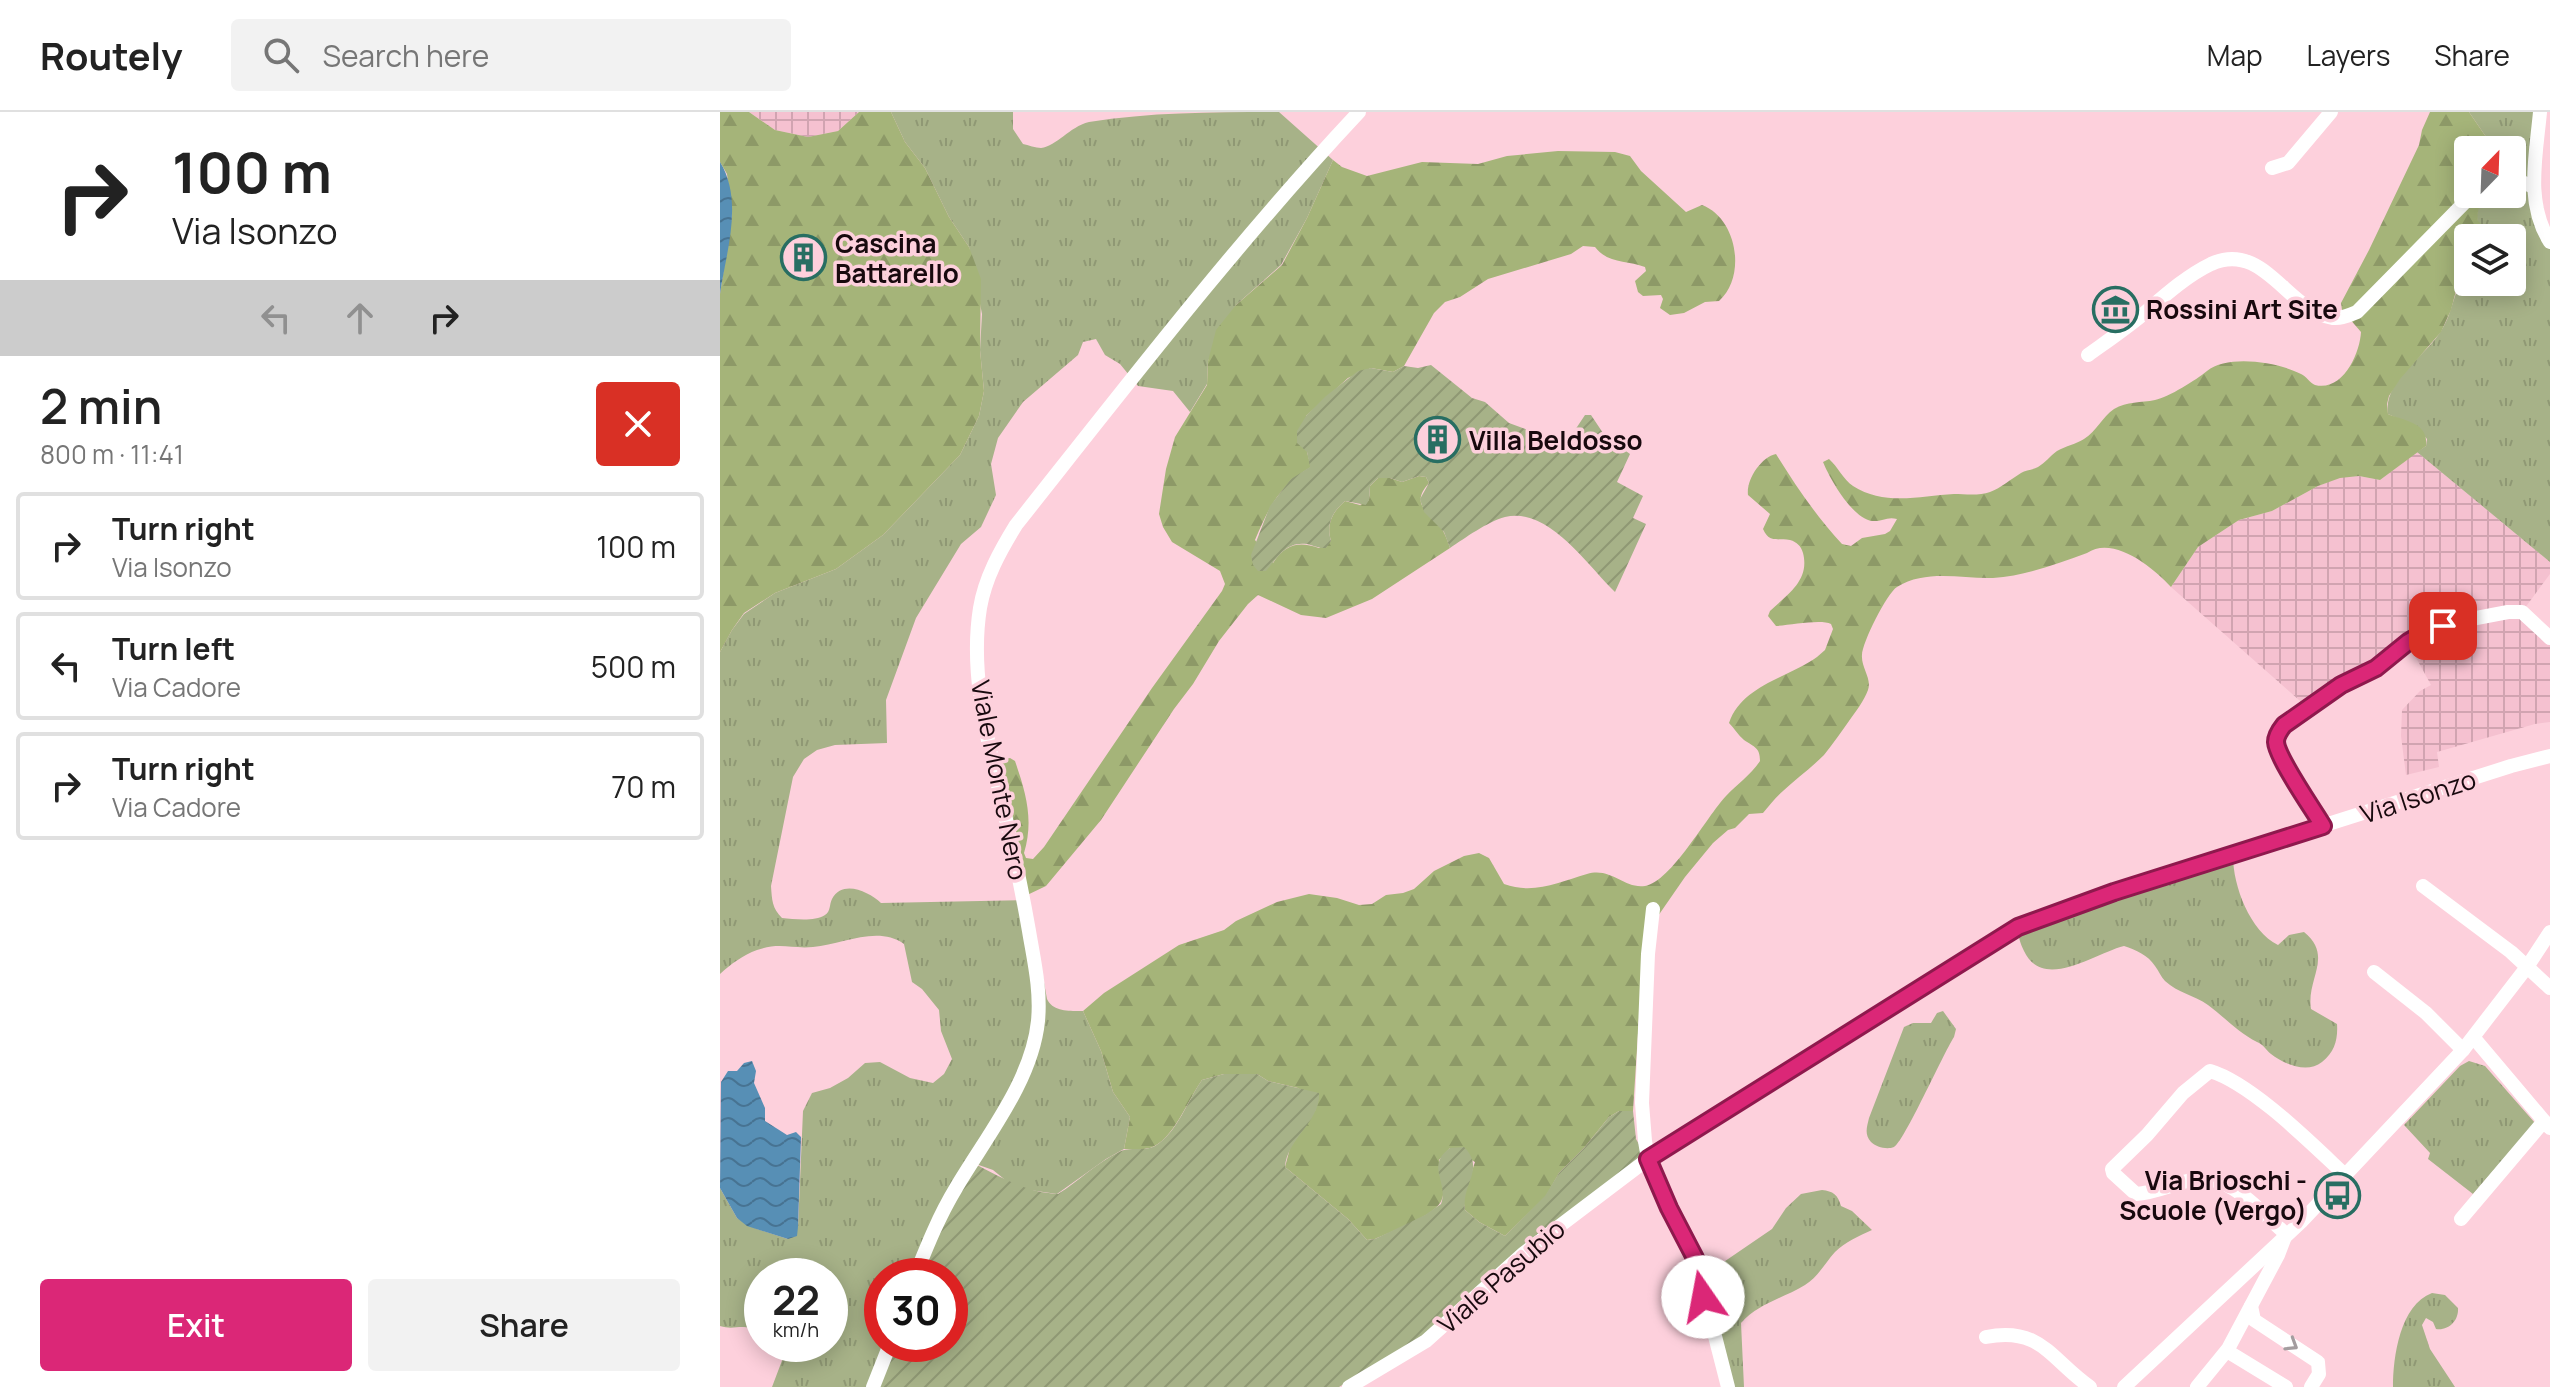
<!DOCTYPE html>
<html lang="en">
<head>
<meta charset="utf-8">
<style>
  body { margin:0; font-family:Manrope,sans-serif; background:#f2f2f2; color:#222; height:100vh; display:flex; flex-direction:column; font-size:30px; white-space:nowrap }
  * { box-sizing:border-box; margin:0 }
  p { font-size:26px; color:#767676 }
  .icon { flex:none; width:44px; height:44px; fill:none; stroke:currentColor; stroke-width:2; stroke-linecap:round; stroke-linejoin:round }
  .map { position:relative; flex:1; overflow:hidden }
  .panel { display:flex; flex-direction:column; background:#fff; width:720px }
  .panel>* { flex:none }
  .top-card { background:#fff; color:#222; overflow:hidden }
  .needle { width:52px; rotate:23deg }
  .controls { position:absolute; left:1734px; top:24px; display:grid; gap:16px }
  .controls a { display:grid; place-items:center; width:72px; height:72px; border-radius:8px; background:#fff; box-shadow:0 4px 20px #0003; font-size:40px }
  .speed { position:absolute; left:24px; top:1146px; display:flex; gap:16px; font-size:40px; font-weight:700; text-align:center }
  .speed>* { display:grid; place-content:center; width:104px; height:104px; border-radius:50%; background:#fff; box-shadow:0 4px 20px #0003; line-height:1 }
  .speed small { font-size:20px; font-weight:400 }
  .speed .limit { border:12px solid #d22; background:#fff; color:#111 }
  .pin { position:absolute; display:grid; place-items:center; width:68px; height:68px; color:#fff; margin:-34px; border-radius:16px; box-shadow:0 4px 12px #0006 }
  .me { position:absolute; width:88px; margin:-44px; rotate:348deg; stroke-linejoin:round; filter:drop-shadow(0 0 6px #0008) }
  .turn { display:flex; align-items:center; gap:28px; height:168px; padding:0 40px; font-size:36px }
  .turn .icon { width:104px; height:104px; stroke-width:2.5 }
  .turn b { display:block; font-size:56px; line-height:68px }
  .lanes { display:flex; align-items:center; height:76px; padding:0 40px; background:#0003; justify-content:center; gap:40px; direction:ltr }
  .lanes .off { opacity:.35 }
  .round { display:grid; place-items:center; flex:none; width:84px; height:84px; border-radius:8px; background:#f2f2f2 }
  .head { display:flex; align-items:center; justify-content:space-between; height:136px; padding:0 40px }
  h1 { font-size:48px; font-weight:600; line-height:60px }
  .cta { display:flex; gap:16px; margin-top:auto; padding:16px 40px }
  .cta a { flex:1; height:92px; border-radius:8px; background:#db2777; color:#fff; font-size:32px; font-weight:600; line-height:92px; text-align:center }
  .cta a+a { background:#f2f2f2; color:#222 }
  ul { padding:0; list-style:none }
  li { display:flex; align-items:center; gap:24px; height:108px; margin:0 16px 12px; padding:0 24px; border:4px solid #e0e0e0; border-radius:8px }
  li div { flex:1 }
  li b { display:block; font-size:30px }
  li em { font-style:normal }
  header { display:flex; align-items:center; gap:48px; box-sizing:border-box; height:112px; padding:0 40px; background:#fff; border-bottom:2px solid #e0e0e0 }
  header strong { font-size:38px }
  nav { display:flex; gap:44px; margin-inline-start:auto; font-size:28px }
  .search { width:560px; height:72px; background:#f2f2f2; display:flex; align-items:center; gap:20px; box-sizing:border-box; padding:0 28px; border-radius:8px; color:#767676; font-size:30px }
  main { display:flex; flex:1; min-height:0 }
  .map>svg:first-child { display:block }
  .industrial { fill:url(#industrial-grid) }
  .grass { fill:url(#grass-tufts) }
  .forest { fill:url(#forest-firs) }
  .garden { fill:url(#garden-furrows) }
  .water { fill:url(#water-waves) }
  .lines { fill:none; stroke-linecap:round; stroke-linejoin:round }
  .minor { stroke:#fff; stroke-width:14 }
  .oneway { stroke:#a39d9f }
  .route-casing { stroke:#8e194d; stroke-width:20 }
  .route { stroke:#db2777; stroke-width:14 }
  .labels { text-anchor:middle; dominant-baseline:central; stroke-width:7; stroke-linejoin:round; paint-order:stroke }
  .poi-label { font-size:26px; font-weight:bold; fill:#18090e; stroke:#fdd0dc; text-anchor:start }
  .street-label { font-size:26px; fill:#18090e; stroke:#fdd0dc }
</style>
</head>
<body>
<header>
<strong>Routely</strong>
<div class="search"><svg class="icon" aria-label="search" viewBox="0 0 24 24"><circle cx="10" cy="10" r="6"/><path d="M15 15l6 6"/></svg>Search here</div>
<nav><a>Map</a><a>Layers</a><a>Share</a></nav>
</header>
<main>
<section class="panel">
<div class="top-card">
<div class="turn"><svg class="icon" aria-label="right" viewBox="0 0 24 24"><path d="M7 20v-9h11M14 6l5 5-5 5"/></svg><div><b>100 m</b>Via Isonzo</div></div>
<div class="lanes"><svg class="icon off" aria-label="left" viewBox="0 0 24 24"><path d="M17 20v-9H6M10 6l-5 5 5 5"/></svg><svg class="icon off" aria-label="ahead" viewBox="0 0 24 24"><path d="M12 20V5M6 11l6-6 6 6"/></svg><svg class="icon" aria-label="right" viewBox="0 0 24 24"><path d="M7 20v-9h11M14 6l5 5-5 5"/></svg></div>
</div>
<div class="head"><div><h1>2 min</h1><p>800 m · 11:41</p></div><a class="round" style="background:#d93025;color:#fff"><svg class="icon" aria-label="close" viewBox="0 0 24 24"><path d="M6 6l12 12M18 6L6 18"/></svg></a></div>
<ul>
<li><svg class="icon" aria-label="right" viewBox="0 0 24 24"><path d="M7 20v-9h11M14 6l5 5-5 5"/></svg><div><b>Turn right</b><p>Via Isonzo</p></div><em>100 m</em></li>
<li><svg class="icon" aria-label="left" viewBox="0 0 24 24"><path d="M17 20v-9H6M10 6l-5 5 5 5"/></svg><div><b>Turn left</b><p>Via Cadore</p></div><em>500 m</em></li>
<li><svg class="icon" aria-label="right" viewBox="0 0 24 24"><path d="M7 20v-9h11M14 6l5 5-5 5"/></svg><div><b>Turn right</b><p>Via Cadore</p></div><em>70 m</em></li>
</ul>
<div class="cta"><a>Exit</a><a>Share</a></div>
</section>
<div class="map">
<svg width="1830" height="1275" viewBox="0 0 1830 1275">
  <defs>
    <pattern id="industrial-grid" width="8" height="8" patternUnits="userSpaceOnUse" patternTransform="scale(2)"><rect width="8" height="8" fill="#f5c1d0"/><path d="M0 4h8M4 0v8" fill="none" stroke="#d1a4b1"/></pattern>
    <pattern id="grass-tufts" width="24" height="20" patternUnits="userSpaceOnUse" patternTransform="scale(2)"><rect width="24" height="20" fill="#a7b288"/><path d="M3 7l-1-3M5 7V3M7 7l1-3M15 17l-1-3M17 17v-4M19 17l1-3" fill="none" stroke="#8f9874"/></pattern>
    <pattern id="forest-firs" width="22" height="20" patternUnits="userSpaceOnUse" patternTransform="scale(2)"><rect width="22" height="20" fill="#a5b479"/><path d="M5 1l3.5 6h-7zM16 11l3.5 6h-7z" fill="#8d9967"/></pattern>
    <pattern id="garden-furrows" width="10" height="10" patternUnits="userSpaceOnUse" patternTransform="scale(2)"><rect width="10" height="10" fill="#a7b288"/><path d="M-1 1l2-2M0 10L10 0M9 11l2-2" fill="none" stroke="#8f9874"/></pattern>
    <pattern id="water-waves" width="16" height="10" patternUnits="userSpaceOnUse" patternTransform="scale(2)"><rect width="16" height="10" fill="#578fb5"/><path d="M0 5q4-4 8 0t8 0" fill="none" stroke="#477392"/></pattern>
  </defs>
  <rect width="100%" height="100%" fill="#fdd0dc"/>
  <g class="industrial">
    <polygon points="29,0 139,0 118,19 88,25 55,18"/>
    <polygon points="1697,340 1830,450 1830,462 1802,500 1830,526 1830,610 1815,612 1717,640 1719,655 1686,663 1681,624 1682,598 1700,579 1711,573 1688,531 1588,596 1451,475 1478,435 1519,408 1552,399 1598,374 1620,365 1639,364 1660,368"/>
  </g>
  <g class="grass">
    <path d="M171 0H293V17L303 32C308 33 316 36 321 36 337 34 349 15 369 10 431 0 496 0 559 0L613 48 587 106 561 153 516 193 488 249 487 272 470 300 453 279 418 274 400 252 385 243 376 227 363 230 358 243 303 290 278 326 271 352 276 383 261 415 241 432 196 506 166 588 167 631 115 633 97 638 84 647 73 665 51 774C52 788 52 796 62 806 74 807 94 810 105 803 111 799 109 793 112 787 123 767 149 780 161 791L309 788 327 887C333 900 350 899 363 899L381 939 393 980 410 1005 404 1037 386 1047 337 1082 303 1077 289 1071 273 1058 253 1051 195 1164H162V1232H170L153 1275H52L66 1238 53 1240 45 1232H110V1164H42V1225L41 1220C21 1210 16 1219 0 1214V1076L17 1106 37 1117 68 1127 78 1115 83 999 92 981 110 976 128 966 145 951 160 950 190 966 213 971 224 962 232 947 221 919 219 898 202 877 192 870 184 832C157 813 122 833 93 835 71 837 60 830 37 838 23 843 11 852 0 862V540L12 518 24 502 55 481 116 457 163 423 240 343 259 304 264 279 260 238 262 202 249 135 229 105 205 56 185 30Z"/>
    <path d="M1749 0H1820L1815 54 1830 130V450L1697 340 1706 334 1707 327C1696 313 1683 309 1668 302 1663 269 1705 245 1721 219 1734 199 1734 175 1748 155V170H1792V126H1769C1767 119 1762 116 1758 110 1754 100 1762 85 1772 82 1777 80 1786 82 1792 82V38H1775Z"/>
    <path d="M1513 744C1513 774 1530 819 1558 833L1569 823 1584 820C1614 844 1586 867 1591 897L1617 912C1618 927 1615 940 1602 950 1587 962 1564 952 1551 942 1546 938 1543 932 1537 930 1519 921 1504 905 1488 893 1474 883 1458 881 1445 869 1441 865 1439 859 1435 854 1428 843 1416 838 1404 834 1375 841 1323 880 1304 839 1300 831 1298 824 1298 815Z"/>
    <path d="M1223 899 1236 917 1234 925C1223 942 1184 1030 1174 1035 1167 1038 1156 1035 1151 1030 1144 1022 1147 1015 1149 1006L1184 915 1193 911H1211L1217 901Z"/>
    <polygon points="1749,949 1765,954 1815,1011 1753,1082 1708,1047 1710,1041 1684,1013 1740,954"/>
    <path d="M1102 1078C1113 1079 1118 1083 1121 1094L1132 1099 1152 1118C1139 1124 1125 1130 1115 1140 1105 1151 1098 1165 1085 1173 1064 1186 1039 1191 1021 1211L1024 1275H1012L984 1166 992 1158 1052 1117 1066 1096 1081 1082Z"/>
    <path d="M1712 1181 1725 1183 1738 1196C1739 1209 1728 1219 1716 1217L1713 1210 1706 1206 1702 1213 1710 1237 1735 1275H1673C1673 1245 1680 1193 1712 1181Z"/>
  </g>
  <g class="forest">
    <polygon points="0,0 29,0 55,18 88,25 118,19 139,0 171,0 185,30 205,56 229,105 249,135 261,167 260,238 264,279 259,304 240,343 163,423 116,457 55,481 24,501 12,518 0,540 0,182 12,103 7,62 0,50"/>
    <path d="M1710 0H1749L1775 38H1748V82H1772C1762 89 1756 96 1758 109L1767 117 1769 126H1748V155L1738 171 1731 198 1721 220 1680 267 1669 284 1667 292 1668 302C1684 309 1709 310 1706 334L1660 368 1639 364 1620 366 1598 374 1552 399 1519 408 1478 435 1451 475C1433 455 1393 423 1367 441 1336 452 1305 464 1273 466 1242 467 1206 457 1177 475 1167 481 1142 531 1142 543 1141 556 1152 566 1148 578 1144 589 1136 599 1129 609 1121 620 1113 632 1104 643 1091 656 1076 667 1063 679 1056 685 1049 694 1043 701L1029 702 1015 716 1008 718 993 731 965 765 938 804 920 890 913 999H899L889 1005 864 1036 839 1061 826 1084 785 1124 759 1110 745 1098 743 1086 755 1050 730 1036 719 1048C721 1059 726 1076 722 1087 718 1103 670 1120 655 1127L647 1128 628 1107 565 1055 570 1036 596 997 578 976 548 969 537 962H504L482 968C469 986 453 1029 430 1036 422 1038 412 1037 404 1037L410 1005 393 980 381 939 363 899 384 881 459 833 504 818 516 809 557 790 589 782 617 786 639 793 652 792 666 783 683 781 694 777 714 759 744 744 759 741 769 746 784 772C814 783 839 770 867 762 892 755 903 777 925 774 951 770 987 704 1006 684 1017 672 1031 663 1040 649 1040 635 1034 635 1024 628 1018 623 1014 616 1009 611 1022 573 1068 566 1097 545L1105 538 1113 517 1111 512C1101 507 1071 513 1056 514L1048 504 1050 499C1068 482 1090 468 1083 441 1081 434 1077 430 1070 428 1057 426 1049 431 1043 417L1050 402 1028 383C1026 368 1041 345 1056 342 1076 374 1096 404 1122 432L1131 434 1142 426 1165 422 1170 419 1177 407C1167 404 1162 410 1152 409 1132 406 1110 367 1103 350L1109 347C1118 355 1123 367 1133 374 1164 394 1200 384 1234 382 1245 382 1259 384 1270 380 1281 376 1291 367 1301 361 1306 358 1313 358 1318 355 1325 351 1330 344 1337 339 1346 334 1356 332 1364 327 1377 319 1382 305 1394 297 1407 289 1421 291 1435 288 1449 285 1476 268 1487 259 1508 242 1558 250 1581 262 1586 264 1590 271 1595 273 1623 280 1640 241 1641 220L1622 198 1621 191 1649 138 1699 33 1702 18Z"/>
    <path d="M838 39 895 40 910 44 921 59 966 100 982 93C1017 106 1027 164 999 189L985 190 964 201 950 203 940 196 943 187 941 183 923 184 918 180 915 169 926 159 925 155C907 148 888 152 875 135L863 134 851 142 768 167 740 185 725 190 714 201 684 254 673 260 651 256 628 266 586 304 587 340 591 355C559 374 549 395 535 428L553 451C565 432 579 429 599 436L611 429C606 413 612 400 625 389L640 393 649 388 650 374 658 366H670L682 370 699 364 706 365 709 371C692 390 704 397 717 411 724 418 727 427 730 436L652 487 606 506 581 503 538 483 528 492 499 529 473 572 454 597 381 708 326 774 303 785 279 648 290 646 295 649C306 681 314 708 304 741L306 746 313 747 324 735 432 576 502 479 505 472 500 459 452 430 443 415 439 402 446 357 455 325 487 273 488 249 496 218 516 193 562 153 587 106 613 48 622 55 647 64 702 50 758 52 787 44Z"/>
  </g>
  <g class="garden">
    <path d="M711 253 752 286 765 290 789 311 824 324H851L865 303H871L885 324 910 342 897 370 923 384 913 406 926 412 895 480C868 454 828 394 785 405 767 410 745 426 730 436L724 420 704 400 700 387 709 371 706 365 699 364 682 370 670 366H658L650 374 649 388 646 393 625 389C612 400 606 413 611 429L606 436C598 436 595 434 587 432 566 429 558 445 546 459H538L533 453 531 443 550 394 571 367 590 355 587 340 577 331V319L586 304 606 284 638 259 651 256 673 260 684 254 698 256Z"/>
    <path d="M504 962H537L548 969 599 981C601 1009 567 1027 565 1055L628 1107 647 1128 655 1127 705 1103 721 1092C729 1070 705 1054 730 1036L744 1035C766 1057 741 1072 745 1098L759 1110 785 1124 825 1084 839 1061 864 1036 889 1005 899 999H913L916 1027 925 1043 703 1225 619 1275H158L175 1232H230V1164H200L229 1098 257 1053C284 1067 306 1080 338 1082 359 1069 376 1051 399 1040 410 1034 424 1040 435 1034 458 1020 467 989 482 968Z"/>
  </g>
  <g class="water">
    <path d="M0 50C24 89 6 140 0 182Z"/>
    <polygon points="32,949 36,959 34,971 45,996 45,1009 67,1023 76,1020 81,1025 78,1115 77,1124 68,1127 27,1114 17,1106 0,1076 1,970 8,959 17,959 24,951"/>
  </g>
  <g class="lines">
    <g class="minor">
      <path d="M1820 0C1816 44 1805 91 1830 130"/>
      <polyline points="1552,56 1568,51 1611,0"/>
      <polyline points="1792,66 1814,75"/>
      <path d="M1368 243C1386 230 1405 217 1422 203 1443 185 1466 164 1491 152 1544 128 1567 199 1613 206 1621 207 1630 203 1637 200L1753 82"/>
      <path d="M1603 714C1593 698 1556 645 1556 630 1556 624 1560 618 1564 613L1621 573 1656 556 1688 530 1707 519 1746 508 1788 500H1802L1830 526"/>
      <polyline points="1703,774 1791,840 1830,876"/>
      <polyline points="933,797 928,842 922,991 925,1029 928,1047 949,1096 975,1146 1008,1275"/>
      <polyline points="1654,860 1706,901 1743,938"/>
      <polyline points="1754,926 1830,1016"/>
      <polyline points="1741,1107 1824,1009"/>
      <path d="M195 1164C207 1134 219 1104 236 1076 266 1025 312 969 318 909 321 878 314 849 309 819 301 773 291 727 280 682 266 622 250 558 260 496 265 466 280 439 296 413 407 273 517 130 639 0"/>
      <polyline points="1531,1194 1534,1208 1598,1250 1599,1262 1591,1275"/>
      <path d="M1266 1225C1321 1214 1331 1248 1370 1275"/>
      <polyline points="1507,1239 1566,1275"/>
      <polyline points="153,1275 170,1232"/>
      <polyline points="629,1275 706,1229 804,1141 928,1047 1298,815 1394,780 1791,654 1830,644"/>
      <polyline points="1404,1275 1581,1110 1743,938 1807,855 1830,820"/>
      <path d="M1477 1275 1508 1237 1558 1143 1566 1122C1540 1100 1509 1059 1471 1068 1453 1072 1434 1081 1416 1082L1393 1061 1392 1057 1427 1023 1463 981 1490 959C1531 971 1592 1032 1624 1062"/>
    </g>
  </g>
  <defs><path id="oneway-chevron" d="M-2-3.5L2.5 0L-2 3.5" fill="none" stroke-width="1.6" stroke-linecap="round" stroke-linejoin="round" transform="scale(2)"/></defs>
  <use class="oneway" href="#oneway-chevron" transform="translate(1572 1233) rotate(32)"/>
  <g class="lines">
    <defs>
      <path id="route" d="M983 1185 975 1146 949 1096 928 1047 1298 815 1394 780 1603 714C1593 697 1557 646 1556 630 1556 624 1560 618 1564 613L1621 573 1656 556 1688 530 1707 519 1723 514"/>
    </defs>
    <use href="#route" class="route-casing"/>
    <use href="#route" class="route"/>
  </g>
  <defs>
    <symbol id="building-ring" viewBox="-11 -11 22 22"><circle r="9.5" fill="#fdd0dc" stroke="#286e62" stroke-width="1.5"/><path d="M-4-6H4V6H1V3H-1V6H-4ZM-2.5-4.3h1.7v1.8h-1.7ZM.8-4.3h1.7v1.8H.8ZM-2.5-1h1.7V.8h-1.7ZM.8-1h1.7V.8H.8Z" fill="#286e62"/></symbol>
    <symbol id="museum-ring" viewBox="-11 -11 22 22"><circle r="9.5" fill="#fdd0dc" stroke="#286e62" stroke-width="1.5"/><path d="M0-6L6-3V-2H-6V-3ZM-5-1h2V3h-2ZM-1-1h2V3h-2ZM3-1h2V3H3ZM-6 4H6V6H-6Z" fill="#286e62"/></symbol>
    <symbol id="bus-ring" viewBox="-11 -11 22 22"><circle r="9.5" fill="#fdd0dc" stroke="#286e62" stroke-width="1.5"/><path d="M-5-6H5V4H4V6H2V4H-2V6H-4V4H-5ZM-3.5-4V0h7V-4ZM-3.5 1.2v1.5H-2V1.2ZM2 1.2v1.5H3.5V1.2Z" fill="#286e62"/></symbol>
  </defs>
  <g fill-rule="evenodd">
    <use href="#building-ring" x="58" y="120" width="51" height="51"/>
    <use href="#museum-ring" x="1370" y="172" width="51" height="51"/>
    <use href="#building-ring" x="692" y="302" width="51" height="51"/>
    <use href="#bus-ring" x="1592" y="1058" width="51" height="51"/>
  </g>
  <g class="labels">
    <g class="poi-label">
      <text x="115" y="131">Cascina<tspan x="115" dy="30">Battarello</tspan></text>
      <text x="1426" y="197">Rossini Art Site</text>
      <text x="749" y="328">Villa Beldosso</text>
      <text x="1587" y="1068" text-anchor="end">Via Brioschi -<tspan x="1587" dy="30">Scuole (Vergo)</tspan></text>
    </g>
    <g class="street-label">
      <text transform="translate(280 668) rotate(79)">Viale Monte Nero</text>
      <text transform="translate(1698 684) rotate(-18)">Via Isonzo</text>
      <text transform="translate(781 1164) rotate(-41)">Viale Pasubio</text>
    </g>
  </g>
</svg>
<div class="controls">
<a><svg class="needle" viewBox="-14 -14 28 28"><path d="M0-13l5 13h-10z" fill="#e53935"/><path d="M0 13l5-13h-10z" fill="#767676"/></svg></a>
<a><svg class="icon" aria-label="layers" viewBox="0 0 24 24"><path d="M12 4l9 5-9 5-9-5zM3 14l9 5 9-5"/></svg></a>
</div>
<div class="speed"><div>22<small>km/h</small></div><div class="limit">30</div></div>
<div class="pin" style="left:1723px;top:514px;background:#d93025"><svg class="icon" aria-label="arrive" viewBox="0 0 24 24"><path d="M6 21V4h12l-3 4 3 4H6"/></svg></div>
<svg class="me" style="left:983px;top:1185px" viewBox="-20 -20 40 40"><circle r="19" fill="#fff"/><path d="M0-13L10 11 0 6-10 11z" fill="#db2777"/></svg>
</div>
</main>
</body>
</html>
